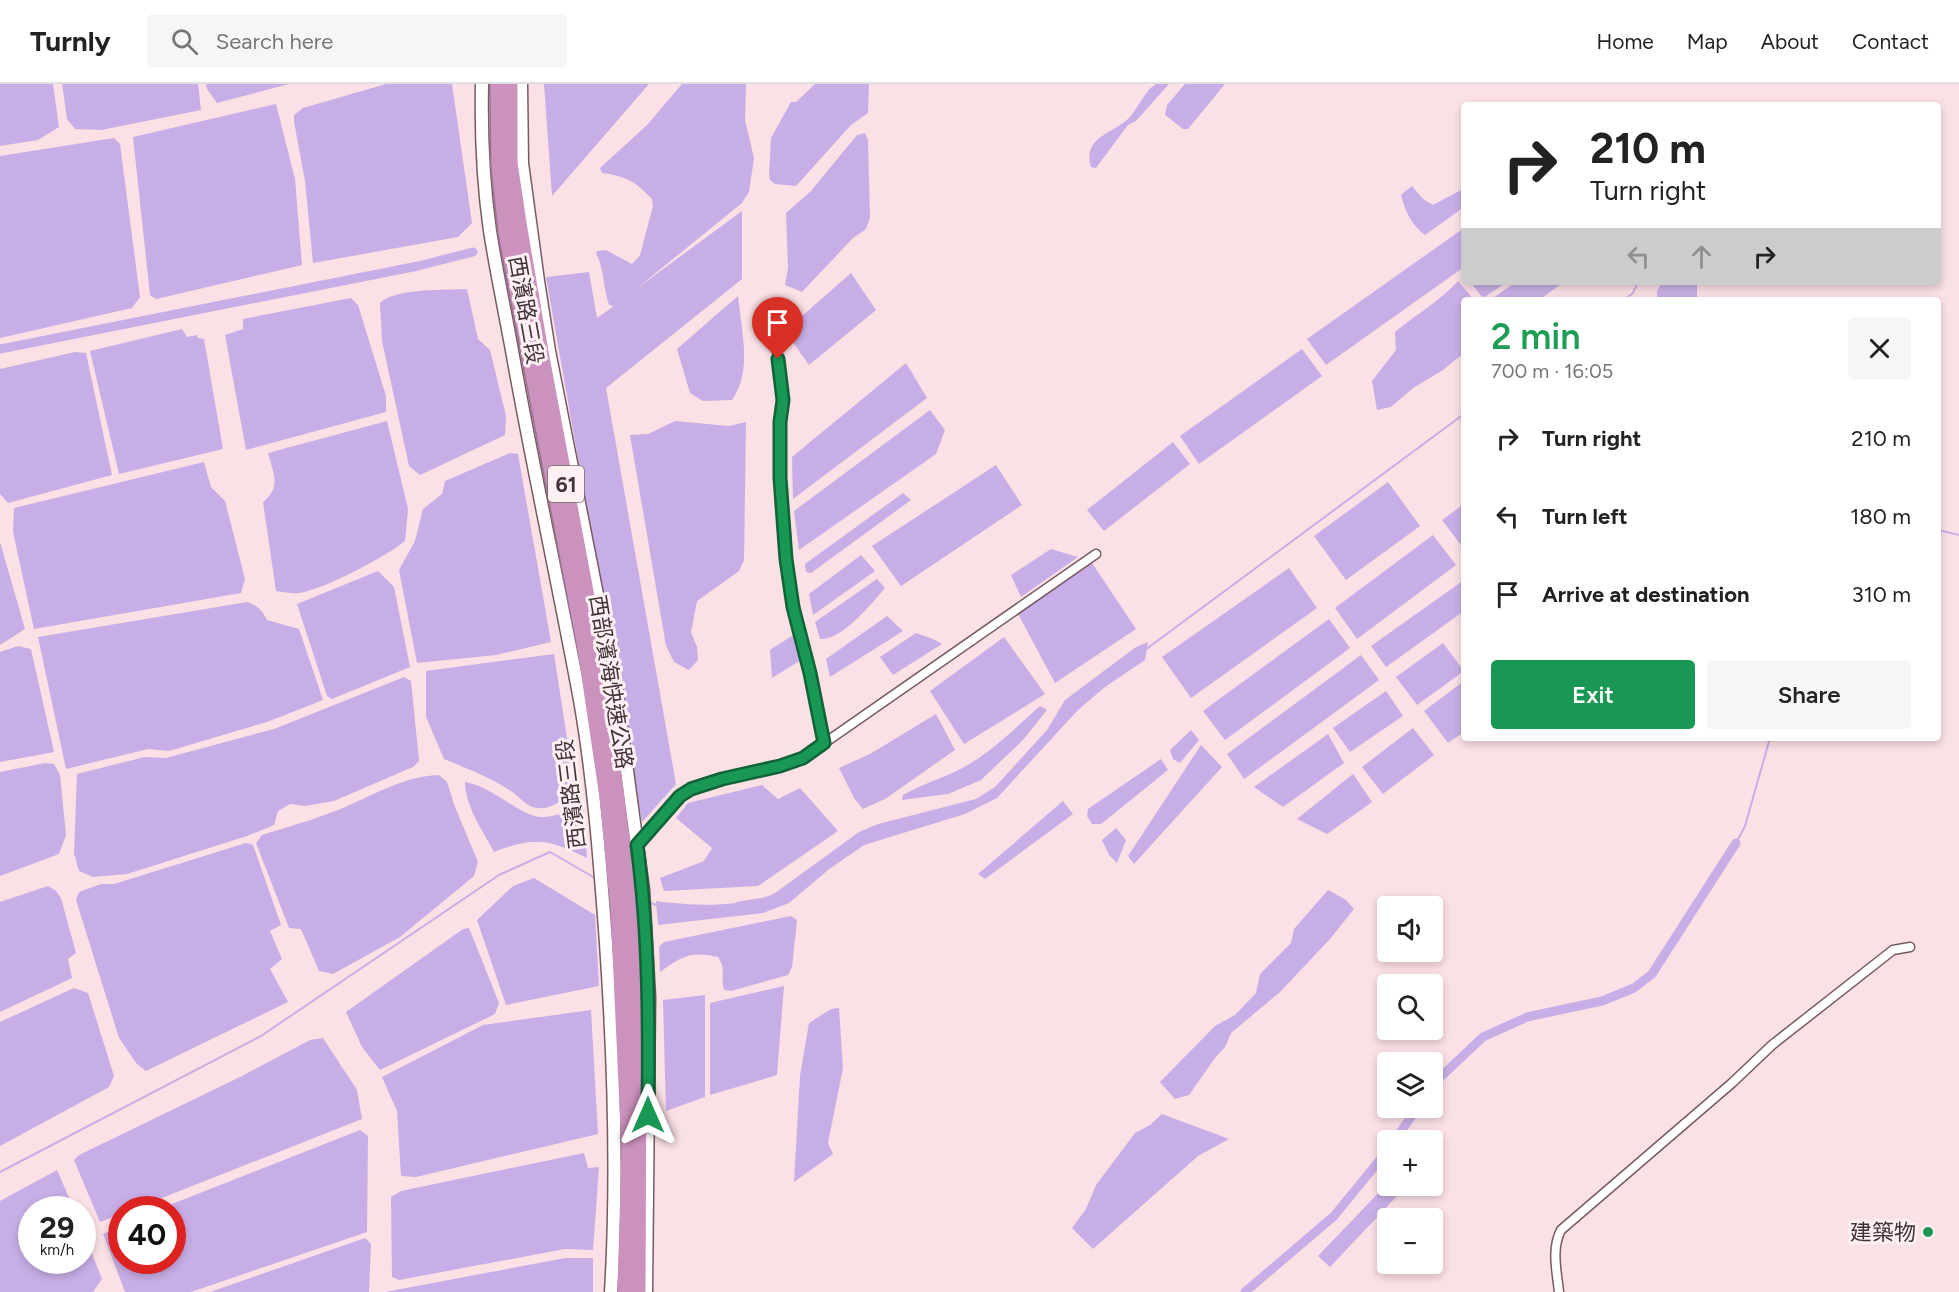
<!DOCTYPE html>
<html lang="en">
<head>
<meta charset="utf-8">
<style>
  body { margin:0; font-family:Figtree,"Noto Sans TC",sans-serif; background:#f6f6f6; color:#222; height:100vh; display:flex; flex-direction:column; font-size:22px; white-space:nowrap }
  * { box-sizing:border-box; margin:0 }
  p { font-size:20px; color:#767676 }
  .icon { flex:none; width:33px; height:33px; fill:none; stroke:currentColor; stroke-width:2; stroke-linecap:round; stroke-linejoin:round }
  .map { position:relative; flex:1; overflow:hidden }
  .side { position:absolute; left:1461px; top:213px; width:480px; height:444px; display:flex; flex-direction:column; background:#fff; border-radius:6px; box-shadow:0 3px 9px #0003 }
  .side>* { flex:none }
  .guide { position:absolute; left:1461px; top:18px; width:480px; height:183px; border-radius:6px; box-shadow:0 3px 9px #0003; background:#fff; color:#222; overflow:hidden }
  .controls { position:absolute; left:1377px; top:812px; display:grid; gap:12px }
  .controls a { display:grid; place-items:center; width:66px; height:66px; border-radius:6px; background:#fff; box-shadow:0 3px 9px #0003; font-size:30px }
  .speed { position:absolute; left:18px; top:1112px; display:flex; gap:12px; font-size:30px; font-weight:700; text-align:center }
  .speed>* { display:grid; place-content:center; width:78px; height:78px; border-radius:50%; background:#fff; box-shadow:0 3px 9px #0003; line-height:1 }
  .speed small { font-size:15px; font-weight:400 }
  .speed .limit { border:9px solid #d22; background:#fff; color:#111 }
  .pin { position:absolute; display:grid; place-items:center; width:51px; height:51px; color:#fff; margin:-62px -26px; border-radius:50% 50% 50% 0; rotate:-45deg; box-shadow:0 0 6px #0007 }
  .pin .icon { rotate:45deg }
  .me { position:absolute; width:66px; margin:-33px; rotate:0deg; stroke-linejoin:round; filter:drop-shadow(0 0 4px #0008) }
  .turn { display:flex; align-items:center; gap:21px; height:126px; padding:0 30px; font-size:27px }
  .turn .icon { width:78px; height:78px; stroke-width:2.5 }
  .turn b { display:block; font-size:42px; line-height:51px }
  .lanes { display:flex; align-items:center; height:57px; padding:0 30px; background:#0003; justify-content:center; gap:30px; direction:ltr }
  .lanes .off { opacity:.35 }
  .round { display:grid; place-items:center; flex:none; width:63px; height:63px; border-radius:6px; background:#f6f6f6 }
  .head { display:flex; align-items:center; justify-content:space-between; height:102px; padding:0 30px }
  h1 { font-size:36px; font-weight:600; line-height:45px; color:#1e9e55 }
  .button { display:flex; gap:12px; margin-top:auto; padding:12px 30px }
  .button a { flex:1; height:69px; border-radius:6px; background:#199755; color:#fff; font-size:24px; font-weight:600; line-height:69px; text-align:center }
  .button a+a { background:#f6f6f6; color:#222 }
  ul { padding:0; list-style:none }
  li { display:flex; align-items:center; gap:18px; height:78px; padding:0 30px }
  li div { flex:1 }
  li b { display:block; font-size:22px }
  li em { font-style:normal }
  header { display:flex; align-items:center; gap:36px; box-sizing:border-box; height:84px; padding:0 30px; background:#fff; border-bottom:2px solid #e0e0e0 }
  header strong { font-size:28px }
  nav { display:flex; gap:33px; margin-inline-start:auto; font-size:21px }
  .search { width:420px; height:54px; background:#f6f6f6; display:flex; align-items:center; gap:15px; box-sizing:border-box; padding:0 21px; border-radius:6px; color:#767676; font-size:22px }
  .map>svg:first-child { display:block }
  .water { fill:#c8aee6 }
  .lines { fill:none; stroke-linecap:round; stroke-linejoin:round }
  .stream { stroke:#c8aee6; stroke-width:2 }
  .canal { stroke:#c8aee6; stroke-width:9 }
  .street-casing { stroke:#765a60; stroke-width:11 }
  .secondary-casing { stroke:#765a60; stroke-width:15 }
  .highway-casing { stroke:#9b718e; stroke-width:18 }
  .street { stroke:#fff; stroke-width:8 }
  .secondary { stroke:#fff; stroke-width:12 }
  .highway { stroke:#cc92be; stroke-width:15 }
  .route-casing { stroke:#106237; stroke-width:15 }
  .route { stroke:#199755; stroke-width:10 }
  .poi-dot { fill:#199755; stroke:#fff1f3; stroke-width:2 }
  .labels { text-anchor:middle; dominant-baseline:central; stroke-width:6; stroke-linejoin:round; paint-order:stroke }
  .shield { fill:#fff1f3; stroke:#796c6f; stroke-width:1.5 }
  .shield-label { font-size:21px; font-weight:bold; fill:#403336 }
  .street-label { font-size:22px; fill:#403336; stroke:#fff1f3 }
  .poi-label { font-size:22px; fill:#403336; stroke:#fff1f3; text-anchor:end }
</style>
</head>
<body>
<header>
<strong>Turnly</strong>
<div class="search"><svg class="icon" aria-label="search" viewBox="0 0 24 24"><circle cx="10" cy="10" r="6"/><path d="M15 15l6 6"/></svg>Search here</div>
<nav><a>Home</a><a>Map</a><a>About</a><a>Contact</a></nav>
</header>
<div class="map">
<svg width="1959" height="1208" viewBox="0 0 1959 1208">
  <rect width="100%" height="100%" fill="#fbe0e5"/>
  <g class="water">
    <polygon points="0,0 53,0 59,43 38,56 0,62"/>
    <polygon points="62,0 198,0 201,26 101,46 75,45 67,35"/>
    <polygon points="206,0 289,0 217,19 207,5"/>
    <polygon points="386,0 452,0 472,139 458,153 313,179 305,97 294,38 294,31 303,24"/>
    <polygon points="544,0 649,0 552,112"/>
    <path d="M682 0H746L745 36 754 74 749 108 742 119 636 205 742 127V195L606 304 676 700 642 738 546 193 589 188 597 234 614 222 609 221C603 203 604 184 596 169L597 167 606 166 632 180 640 171 653 122 652 115C636 98 626 92 602 89L600 84 647 41Z"/>
    <polygon points="815,0 869,0 868,29 851,41 796,102 775,100 770,96 769,91 771,54 791,18 796,18"/>
    <path d="M1156 0H1169L1136 37 1128 41 1096 84 1091 83C1082 52 1114 50 1130 33 1139 23 1144 7 1156 0Z"/>
    <polygon points="1185,0 1225,0 1188,45 1183,45 1165,31 1167,21"/>
    <polygon points="276,20 295,95 302,181 156,215 150,211 133,53"/>
    <polygon points="865,49 868,56 870,134 866,145 853,154 802,208 785,201 788,184 786,129 811,107 857,51"/>
    <polygon points="114,54 120,60 140,213 132,224 0,254 0,72"/>
    <path d="M1464 100V123L1425 151C1412 142 1405 127 1401 111L1412 102 1423 115 1433 121 1463 105Z"/>
    <polygon points="1464,144 1464,183 1326,281 1307,255"/>
    <polygon points="851,189 876,226 809,281 785,247"/>
    <path d="M1458 197 1474 216H1464V269L1443 286 1413 304 1391 323 1377 326 1372 297 1396 266 1395 248C1415 231 1440 217 1458 197Z"/>
    <polygon points="1470,198 1507,198 1483,214"/>
    <polygon points="1516,198 1564,198 1539,216 1490,216"/>
    <polygon points="1662,198 1697,198 1697,216 1657,216 1657,207"/>
    <path d="M467 205 478 255 490 266 506 332 505 351 420 391 409 382 382 257 380 219C394 204 447 206 467 205Z"/>
    <path d="M738 212C741 245 753 287 732 316L703 317 690 309 677 265Z"/>
    <polygon points="351,214 358,221 386,312 386,328 246,366 225,251 243,245 243,235"/>
    <polygon points="182,245 187,253 197,251 198,254 204,255 223,365 119,390 90,267"/>
    <polygon points="1302,265 1322,292 1199,380 1180,352"/>
    <polygon points="75,268 86,269 112,391 8,419 0,410 0,285"/>
    <polygon points="906,279 927,314 793,415 792,373"/>
    <polygon points="930,326 945,346 936,370 799,466 794,427"/>
    <path d="M387 337 408 425 405 457C384 474 326 504 300 509 293 510 284 508 276 507L263 418C282 403 273 389 268 369Z"/>
    <polygon points="675,337 729,342 746,338 744,476 739,487 697,517 691,548 697,563 698,576 689,586 674,578 666,562 630,351 648,350"/>
    <polygon points="1173,358 1190,380 1104,447 1087,426"/>
    <polygon points="510,369 518,370 551,558 496,571 417,579 399,486 415,457 423,425 442,410 445,397"/>
    <polygon points="204,378 211,403 225,417 245,495 241,509 34,545 13,448 14,424"/>
    <polygon points="996,381 1022,421 901,502 872,462"/>
    <polygon points="1388,398 1420,442 1346,496 1314,452"/>
    <polygon points="903,409 911,416 811,489 806,488 805,480"/>
    <polygon points="1464,420 1464,465 1442,436"/>
    <polygon points="1433,451 1456,481 1357,555 1335,524"/>
    <polygon points="0,458 25,545 0,561"/>
    <polygon points="1051,465 1078,473 1021,513 1011,491"/>
    <polygon points="861,471 875,487 813,531 809,510"/>
    <polygon points="1092,479 1136,545 1055,599 1018,530"/>
    <polygon points="1289,484 1317,524 1191,614 1162,573"/>
    <polygon points="378,487 394,503 410,583 332,615 327,612 297,520"/>
    <path d="M877 495 885 504C871 520 843 556 820 555L815 538Z"/>
    <polygon points="1464,496 1464,527 1386,583 1371,562"/>
    <path d="M247 518C258 522 262 526 267 536L299 545 323 616 267 638 169 667 148 665 66 685 38 553Z"/>
    <polygon points="887,532 903,547 830,593 826,575"/>
    <polygon points="1329,535 1350,564 1225,656 1203,627"/>
    <polygon points="916,549 933,555 942,560 893,591 880,573"/>
    <polygon points="795,550 801,576 772,594 770,566"/>
    <polygon points="1004,553 1045,610 964,660 930,607"/>
    <path d="M1148 558 1145 576 1105 603 1078 626 997 714 965 730 864 761 828 786 789 819 763 829 658 841 656 817C689 822 745 824 775 809L859 748 878 740 976 715 995 703 1047 646 1065 616 1136 563Z"/>
    <polygon points="1443,559 1464,587 1417,621 1396,593"/>
    <polygon points="18,562 31,565 54,668 0,678 0,568"/>
    <path d="M554 570 575 706C565 713 552 726 539 724 529 724 522 716 515 710 493 694 468 685 444 675L426 633V587Z"/>
    <polygon points="1361,571 1379,596 1244,695 1227,670"/>
    <polygon points="404,593 411,597 419,677 413,683 334,717 305,722 290,720 278,727 274,741 247,752 127,790 93,793 79,787 74,769 77,690 145,673 166,674 274,645"/>
    <polygon points="1464,597 1464,648 1448,659 1424,627"/>
    <polygon points="1386,607 1403,632 1350,668 1333,644"/>
    <path d="M1040 622 1047 626 1023 656 981 696 948 710 902 716 903 711C919 702 934 697 950 690 985 675 1012 647 1040 622Z"/>
    <polygon points="936,630 955,666 885,715 863,725 854,714 839,684 870,670"/>
    <polygon points="1413,644 1434,671 1383,710 1362,683"/>
    <polygon points="1191,646 1199,656 1180,679 1173,675 1170,666"/>
    <polygon points="1328,650 1344,679 1283,723 1254,703"/>
    <polygon points="1201,661 1222,683 1134,780 1128,772"/>
    <polygon points="1161,675 1168,686 1101,740 1092,740 1087,732 1088,725"/>
    <polygon points="45,679 54,680 60,691 66,751 59,770 0,792 0,688"/>
    <polygon points="1353,690 1372,718 1327,750 1297,735"/>
    <path d="M439 691 447 698 455 723 478 778 474 792 400 853 333 890 319 887 301 845 289 844 256 759 262 751C287 743 313 736 338 726 370 713 403 692 439 691Z"/>
    <path d="M465 698C492 702 521 733 542 733 557 733 570 726 583 720L587 774C549 755 535 752 494 768 483 747 465 722 465 698Z"/>
    <polygon points="762,701 778,715 800,704 838,747 758,802 664,807 660,794 704,777 712,764 676,734 688,719"/>
    <polygon points="1063,717 1073,730 985,795 978,790"/>
    <polygon points="1116,744 1126,756 1117,779 1109,771 1102,756"/>
    <polygon points="246,759 253,761 281,841 270,847 282,875 270,885 288,918 146,987 137,980 119,954 76,816 79,808 101,800 114,800"/>
    <polygon points="534,794 595,831 599,902 506,921 477,836 513,802"/>
    <polygon points="48,802 56,807 61,814 76,869 68,875 72,894 0,928 0,818"/>
    <polygon points="1328,806 1346,816 1354,825 1330,855 1280,908 1231,949 1225,963 1215,974 1189,1011 1175,1015 1160,998 1215,942 1235,931 1256,909 1260,890 1291,859 1294,845"/>
    <path d="M791 832 797 836 792 883 788 891 731 907 724 906C720 892 727 887 718 873 690 867 683 872 660 888L659 863 664 858Z"/>
    <polygon points="469,844 499,919 495,930 380,986 362,963 346,928 463,845"/>
    <polygon points="784,902 777,991 710,1011 710,919"/>
    <polygon points="74,904 88,909 114,992 109,1003 0,1062 0,938"/>
    <polygon points="705,911 705,1013 666,1027 663,916"/>
    <polygon points="839,924 843,984 828,1059 833,1070 794,1098 800,992 809,939 831,925"/>
    <polygon points="591,926 598,1050 416,1093 401,1092 397,1027 382,993 483,941"/>
    <polygon points="323,954 357,1006 362,1035 134,1125 122,1125 121,1130 100,1138 74,1076 79,1071 240,993 310,956"/>
    <polygon points="1162,1030 1229,1055 1198,1072 1093,1165 1072,1144 1086,1125 1096,1101 1135,1049 1150,1041"/>
    <polygon points="360,1046 368,1052 367,1148 191,1208 125,1208 103,1150 121,1141 122,1176 172,1176 172,1125 159,1125"/>
    <polygon points="584,1069 588,1084 599,1083 593,1166 565,1165 399,1196 392,1193 391,1113 401,1107"/>
    <polygon points="57,1086 74,1125 32,1125 32,1176 82,1176 83,1147 102,1195 93,1208 0,1208 0,1117"/>
    <polygon points="1386,1101 1397,1112 1330,1183 1318,1172"/>
    <polygon points="365,1154 371,1160 369,1208 210,1208"/>
    <polygon points="565,1174 593,1174 593,1208 385,1208"/>
  </g>
  <g class="lines">
    <g class="stream">
      <polyline points="1624,216 1633,209 1638,198"/>
      <polyline points="1938,446 1959,451"/>
      <polyline points="1145,566 1464,330"/>
      <polyline points="1736,759 1745,742 1770,654"/>
      <polyline points="647,817 658,822"/>
      <polyline points="737,819 761,815"/>
      <polyline points="0,1088 261,952 499,791 550,768 595,794"/>
    </g>
    <g class="canal">
      <polyline points="0,265 418,182 473,168"/>
      <polyline points="1432,1001 1483,953 1527,933 1602,917 1634,904 1652,890 1736,759"/>
      <polyline points="1395,1056 1418,1023"/>
      <polyline points="1245,1208 1334,1132 1388,1066"/>
    </g>
    <defs>
      <g id="street">
        <polyline points="773,234 783,316 780,338 780,394 786,475 793,523 810,589 824,659"/>
        <polyline points="637,761 658,739 680,712 691,705 722,695 780,682 803,674 1096,470"/>
        <path d="M1559 1208C1557 1188 1551 1165 1561 1146L1732 999 1772 961 1893 866 1910 863"/>
      </g>
      <g id="secondary">
        <path d="M482 0C481 49 483 98 490 147 496 185 504 223 511 261 532 380 558 497 580 616 594 696 600 778 606 859 614 975 618 1092 611 1208"/>
        <polyline points="521,0 522,79 538,197 549,267 617,612 643,806 649,913 646,1208"/>
      </g>
      <g id="highway">
        <polyline points="498,0 499,82 506,148 584,558 607,713 618,825 629,1066 625,1208"/>
        <polyline points="510,0 510,79 520,145 541,268 600,582 628,801 639,971 638,1208"/>
      </g>
    </defs>
    <use href="#street" class="street-casing"/>
    <use href="#secondary" class="secondary-casing"/>
    <use href="#highway" class="highway-casing"/>
    <use href="#street" class="street"/>
    <use href="#secondary" class="secondary"/>
    <use href="#highway" class="highway"/>
  </g>
  <g class="lines">
    <defs>
      <path id="route" d="M648 1031C649 940 649 851 637 761L680 712 691 705 722 695 780 682 803 674 824 659 810 589 793 523 786 475 780 394V338L783 316 778 275"/>
    </defs>
    <use href="#route" class="route-casing"/>
    <use href="#route" class="route"/>
  </g>
  <circle class="poi-dot" cx="1928" cy="1148" r="6"/>
  <g class="labels">
    <rect class="shield" x="548" y="382" width="36" height="36" rx="4.5"/>
    <g class="shield-label">
      <text x="566" y="400">61</text>
    </g>
    <g class="street-label">
      <text transform="translate(526 226) rotate(80)">西濱路三段</text>
      <text transform="translate(611 598) rotate(81)">西部濱海快速公路</text>
      <text transform="translate(571 710) rotate(-97)">西濱路三段</text>
    </g>
    <g class="poi-label">
      <text x="1916" y="1148">建築物</text>
    </g>
  </g>
</svg>
<div class="controls">
<a><svg class="icon" aria-label="sound" viewBox="0 0 24 24"><path d="M4 9h4l5-4v14l-5-4H4zM17 9q2 3 0 6"/></svg></a>
<a><svg class="icon" aria-label="search" viewBox="0 0 24 24"><circle cx="10" cy="10" r="6"/><path d="M15 15l6 6"/></svg></a>
<a><svg class="icon" aria-label="layers" viewBox="0 0 24 24"><path d="M12 4l9 5-9 5-9-5zM3 14l9 5 9-5"/></svg></a>
<a>+</a>
<a>−</a>
</div>
<div class="speed"><div>29<small>km/h</small></div><div class="limit">40</div></div>
<div class="pin" style="left:778px;top:275px;background:#d93025"><svg class="icon" aria-label="arrive" viewBox="0 0 24 24"><path d="M6 21V4h12l-3 4 3 4H6"/></svg></div>
<svg class="me" style="left:648px;top:1031px" viewBox="-20 -20 40 40"><path d="M0-17L14 15 0 8-14 15z" fill="#199755" stroke="#fff" stroke-width="4"/></svg>
<div class="guide">
<div class="turn"><svg class="icon" aria-label="right" viewBox="0 0 24 24"><path d="M7 20v-9h11M14 6l5 5-5 5"/></svg><div><b>210 m</b>Turn right</div></div>
<div class="lanes"><svg class="icon off" aria-label="left" viewBox="0 0 24 24"><path d="M17 20v-9H6M10 6l-5 5 5 5"/></svg><svg class="icon off" aria-label="ahead" viewBox="0 0 24 24"><path d="M12 20V5M6 11l6-6 6 6"/></svg><svg class="icon" aria-label="right" viewBox="0 0 24 24"><path d="M7 20v-9h11M14 6l5 5-5 5"/></svg></div>
</div>
<section class="side">
<div class="head"><div><h1>2 min</h1><p>700 m · 16:05</p></div><a class="round"><svg class="icon" aria-label="close" viewBox="0 0 24 24"><path d="M6 6l12 12M18 6L6 18"/></svg></a></div>
<ul>
<li><svg class="icon" aria-label="right" viewBox="0 0 24 24"><path d="M7 20v-9h11M14 6l5 5-5 5"/></svg><div><b>Turn right</b></div><em>210 m</em></li>
<li><svg class="icon" aria-label="left" viewBox="0 0 24 24"><path d="M17 20v-9H6M10 6l-5 5 5 5"/></svg><div><b>Turn left</b></div><em>180 m</em></li>
<li><svg class="icon" aria-label="arrive" viewBox="0 0 24 24"><path d="M6 21V4h12l-3 4 3 4H6"/></svg><div><b>Arrive at destination</b></div><em>310 m</em></li>
</ul>
<div class="button"><a>Exit</a><a>Share</a></div>
</section>
</div>
</body>
</html>
